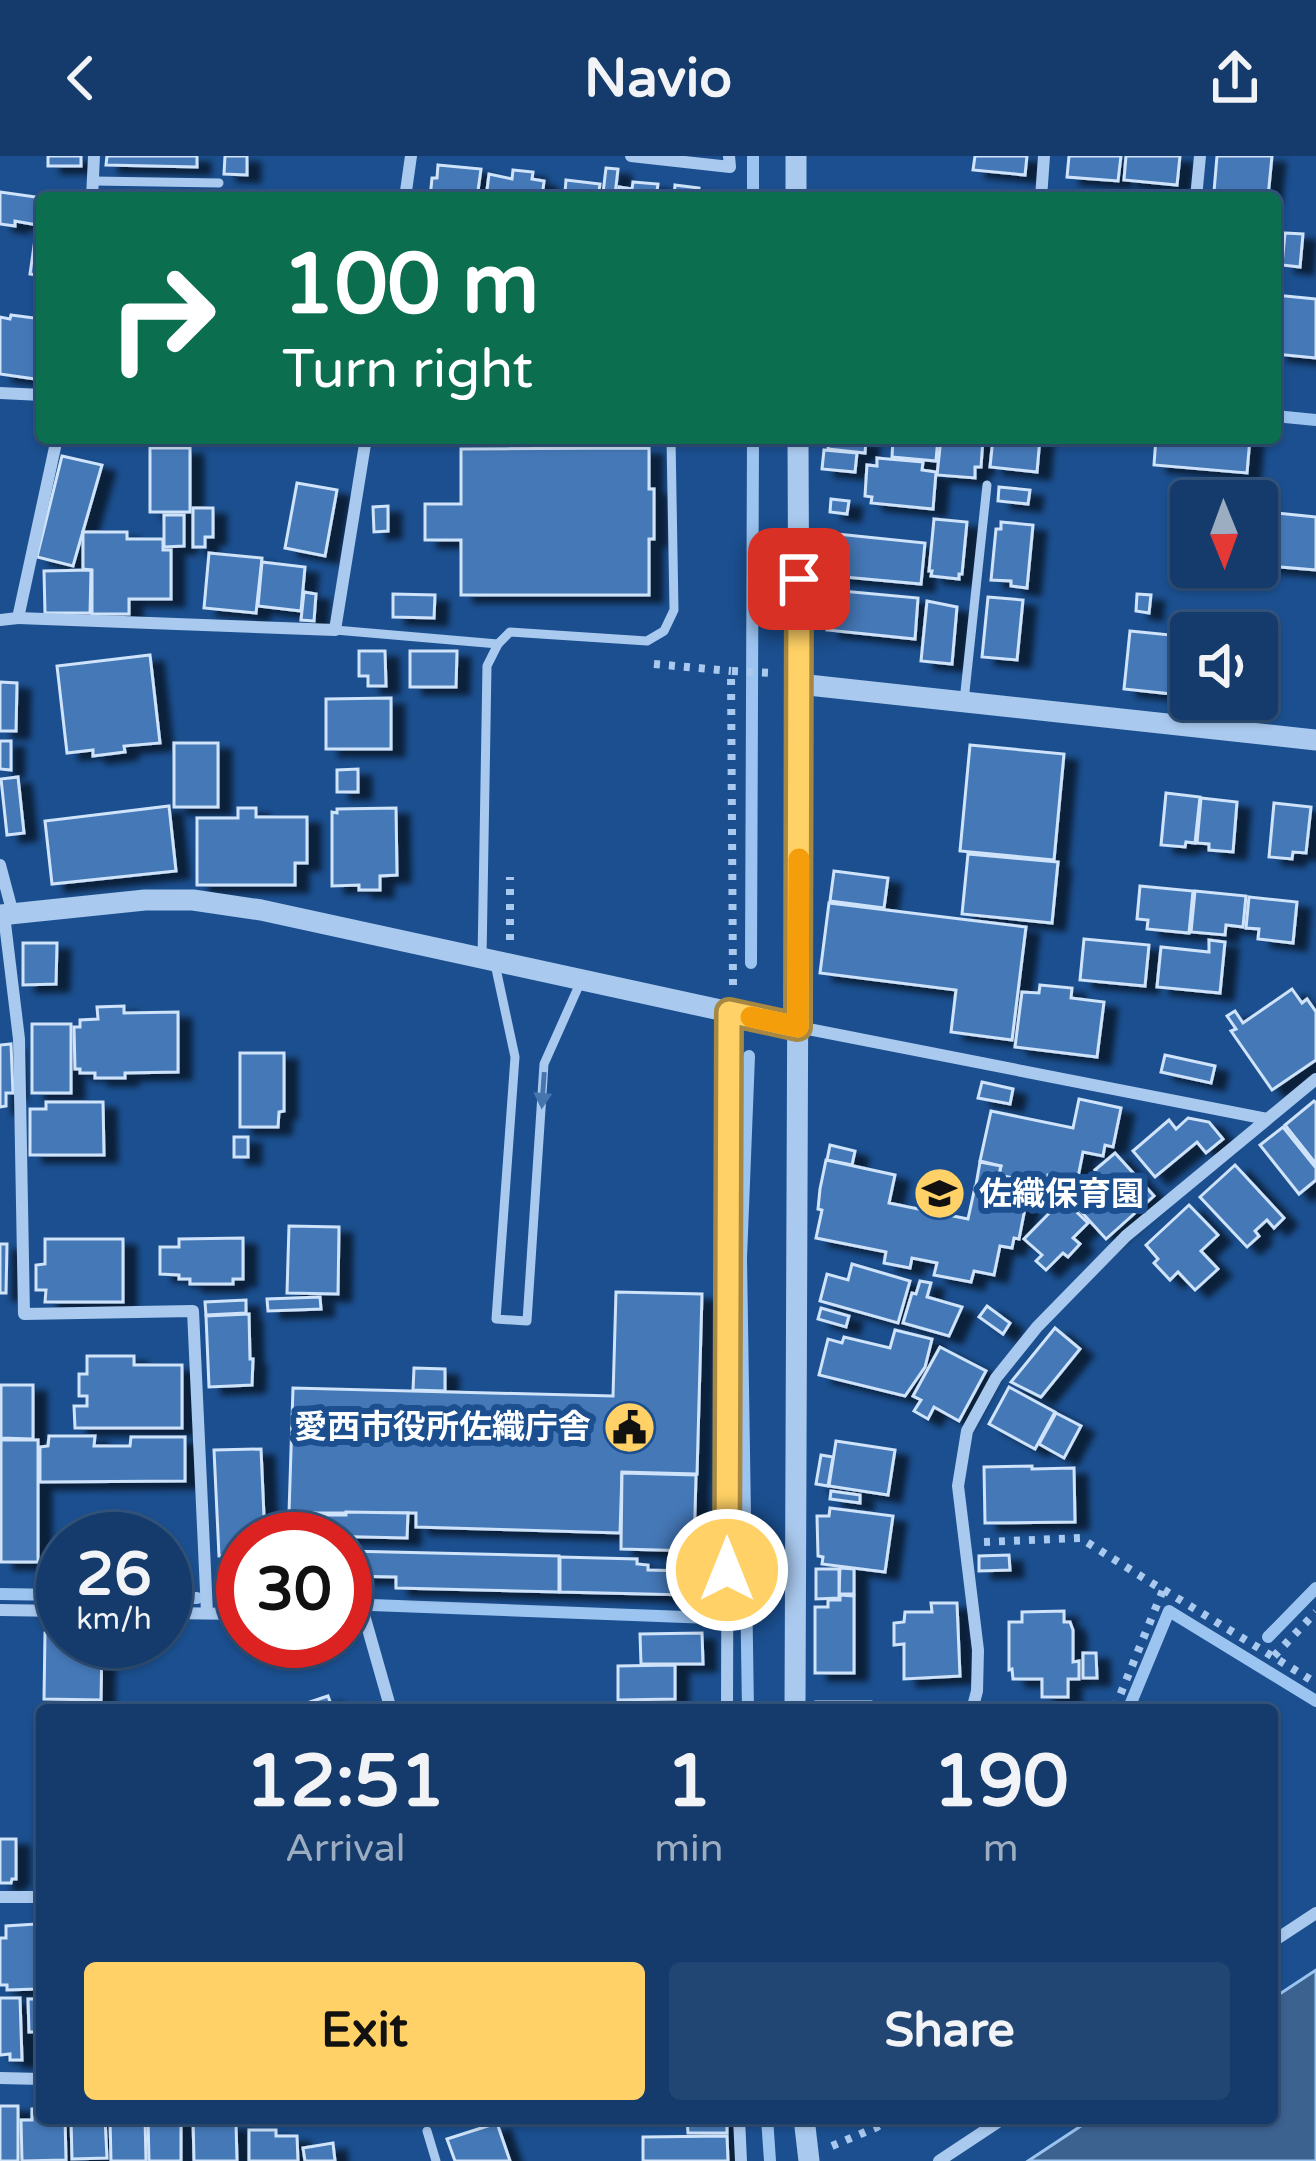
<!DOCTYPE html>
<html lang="en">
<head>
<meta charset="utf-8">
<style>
  body { margin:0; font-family:"Varela Round","Noto Sans JP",sans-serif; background:#214673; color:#f1f3f6; height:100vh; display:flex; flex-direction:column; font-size:45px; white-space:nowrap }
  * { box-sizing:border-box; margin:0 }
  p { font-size:39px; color:#9dadc1 }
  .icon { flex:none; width:66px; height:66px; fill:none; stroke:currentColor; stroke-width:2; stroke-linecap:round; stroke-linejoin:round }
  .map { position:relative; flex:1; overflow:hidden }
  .details { position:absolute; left:36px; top:1548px; width:1242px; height:420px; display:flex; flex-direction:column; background:#143b6b; border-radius:12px; box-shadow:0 3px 9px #0004,0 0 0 3px #33557e }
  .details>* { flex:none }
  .guide { position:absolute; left:36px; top:36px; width:1245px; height:252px; border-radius:12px; box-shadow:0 3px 9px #0004,0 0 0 3px #33557e; background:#0b6e4f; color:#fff; overflow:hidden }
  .needle { width:78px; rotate:179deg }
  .fabs { position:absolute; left:1170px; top:324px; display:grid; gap:24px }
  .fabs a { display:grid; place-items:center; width:108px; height:108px; border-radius:12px; background:#143b6b; box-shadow:0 3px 9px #0004,0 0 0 3px #33557e; font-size:60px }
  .speed { position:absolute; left:36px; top:1356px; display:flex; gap:24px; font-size:60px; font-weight:700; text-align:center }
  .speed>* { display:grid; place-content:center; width:156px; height:156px; border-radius:50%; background:#143b6b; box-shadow:0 3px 9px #0004,0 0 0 3px #33557e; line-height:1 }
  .speed small { font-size:30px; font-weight:400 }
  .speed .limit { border:18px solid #d22; background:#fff; color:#111 }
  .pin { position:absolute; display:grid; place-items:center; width:102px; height:102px; color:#fff; margin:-51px; border-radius:24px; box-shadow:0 6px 18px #0006 }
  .me { position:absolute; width:132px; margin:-66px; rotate:0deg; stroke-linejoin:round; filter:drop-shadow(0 0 9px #0008) }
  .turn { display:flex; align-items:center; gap:42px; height:252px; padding:0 48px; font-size:54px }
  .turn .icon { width:156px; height:156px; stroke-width:2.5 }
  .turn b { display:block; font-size:84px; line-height:102px }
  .eta { display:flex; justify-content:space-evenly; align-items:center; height:204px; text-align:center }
  .eta b { font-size:72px; font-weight:700; line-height:84px }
  .cta { display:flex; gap:24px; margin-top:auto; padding:24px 48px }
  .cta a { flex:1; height:138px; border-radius:12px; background:#ffd166; color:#111; font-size:48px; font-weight:700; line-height:138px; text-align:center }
  .cta a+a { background:#214673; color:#f1f3f6 }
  header { display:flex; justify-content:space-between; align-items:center; height:156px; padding:0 48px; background:#143b6b; font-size:54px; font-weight:700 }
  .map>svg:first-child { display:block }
  .water { fill:#3c6290; stroke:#9cc4f0; stroke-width:3 }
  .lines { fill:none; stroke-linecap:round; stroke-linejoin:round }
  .stream { stroke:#9cc4f0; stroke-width:12 }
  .building { fill:#4478b7; stroke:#cfe3fa; stroke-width:3; filter:url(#shadow) }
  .path { stroke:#a9c9ee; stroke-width:8; stroke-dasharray:6 9; stroke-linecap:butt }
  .service { stroke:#a9c9ee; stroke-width:9 }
  .minor { stroke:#a9c9ee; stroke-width:12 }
  .tertiary { stroke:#a9c9ee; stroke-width:21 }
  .oneway { fill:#4674ac }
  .route-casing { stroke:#a68842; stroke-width:30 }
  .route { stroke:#ffd166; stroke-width:21 }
  .slow { stroke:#f59e0b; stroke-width:21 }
  .labels { text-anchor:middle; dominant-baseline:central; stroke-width:12; stroke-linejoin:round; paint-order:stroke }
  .poi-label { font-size:33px; font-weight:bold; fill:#fff; stroke:#1b4f8f; text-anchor:start }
</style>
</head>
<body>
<header><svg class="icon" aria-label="back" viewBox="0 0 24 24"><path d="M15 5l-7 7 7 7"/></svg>Navio<svg class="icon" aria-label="share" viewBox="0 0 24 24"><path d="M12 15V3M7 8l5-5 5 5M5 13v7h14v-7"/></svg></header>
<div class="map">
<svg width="1316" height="2005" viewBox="0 0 1316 2005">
  <defs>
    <filter id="shadow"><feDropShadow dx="13" dy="7" stdDeviation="3" flood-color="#0009"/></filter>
  </defs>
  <rect width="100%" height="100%" fill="#1b4f8f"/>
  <polygon class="water" points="1316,1814 1316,2005 1028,2005 1093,1962 1272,1962 1272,1843"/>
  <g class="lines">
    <g class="stream">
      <polyline points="753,42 753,0"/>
      <polyline points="1275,260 1316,264"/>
      <polyline points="751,807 753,282"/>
      <polyline points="0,1438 63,1439"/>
      <polyline points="165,1442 197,1442"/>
      <polyline points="238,1444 243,1444"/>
      <polyline points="345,1448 711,1462"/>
      <polyline points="1268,1481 1316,1432"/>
      <polyline points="748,1554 741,1102 749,900"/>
      <polyline points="1128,1554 1169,1455 1316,1545"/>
      <polyline points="767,1962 770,2005"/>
    </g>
  </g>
  <g class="building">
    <rect x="48" y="0" width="33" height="10"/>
    <polygon points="107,0 197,0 197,11 106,9"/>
    <polygon points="225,0 247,0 247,19 224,18"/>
    <polygon points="975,0 1027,0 1025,19 973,14"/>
    <polygon points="1069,0 1121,0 1118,25 1067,21"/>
    <polygon points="1126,0 1180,0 1177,29 1124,24"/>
    <polygon points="1217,0 1272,0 1268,41 1214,36"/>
    <polygon points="438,9 481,13 477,42 430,42 432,22 437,22"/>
    <polygon points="606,12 618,13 615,39 603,37"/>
    <polygon points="513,14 533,16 532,23 544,25 542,42 486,42 489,18 512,23"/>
    <polygon points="566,24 600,28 598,42 557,42 557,36 565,37"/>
    <polygon points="633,26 658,28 656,42 617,42 619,31 632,33"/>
    <polygon points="675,29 699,32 698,42 674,42"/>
    <polygon points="0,36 43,42 42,120 30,118 37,69 15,65 15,70 0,68"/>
    <polygon points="1285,77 1303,78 1300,111 1282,109"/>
    <polygon points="1275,139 1316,143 1316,202 1275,198"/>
    <polygon points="11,159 42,163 42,224 0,218 0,161 10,163"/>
    <polygon points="829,282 866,284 865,297 828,293"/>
    <polygon points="893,282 938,282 936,305 892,301"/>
    <polygon points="941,282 983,282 981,311 975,311 975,322 937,319"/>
    <polygon points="993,282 1040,282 1037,316 990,311"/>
    <polygon points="1156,282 1250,282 1247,317 1154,309"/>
    <rect x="150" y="292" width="40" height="64"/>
    <polygon points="649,292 649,333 654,333 654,383 649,383 649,439 461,439 461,384 425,384 425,348 461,348 461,293"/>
    <polygon points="824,294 857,297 855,316 822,313"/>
    <polygon points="62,300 102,309 73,410 37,401"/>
    <polygon points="877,302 923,306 922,314 936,316 933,353 871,347 872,341 865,340 867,309 877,310"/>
    <polygon points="297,327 337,334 325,400 285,392"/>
    <polygon points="999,331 1030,334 1028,348 998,345"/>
    <polygon points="831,343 849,345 847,358 830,356"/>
    <polygon points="388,350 388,375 374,376 373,351"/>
    <polygon points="193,352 213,352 213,381 205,381 205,391 193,391"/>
    <polygon points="1257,355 1316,361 1316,414 1257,409"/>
    <polygon points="164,359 184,359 184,390 164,391"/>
    <polygon points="934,363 967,366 962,418 959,418 959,423 931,420 932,415 929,415"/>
    <polygon points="1001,366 1033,369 1027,432 1011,430 1011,425 991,424 996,373 1001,373"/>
    <polygon points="83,376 127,376 127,383 163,383 163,394 171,394 171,443 129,443 129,458 92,458 92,414 83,413"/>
    <polygon points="837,378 925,387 921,428 833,420"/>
    <polygon points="209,397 262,402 256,457 204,452"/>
    <polygon points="262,406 305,411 301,455 258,450"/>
    <polygon points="91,414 90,457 45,457 44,415"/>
    <polygon points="831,434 918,442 915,483 827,474"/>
    <polygon points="304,436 316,438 314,465 301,464"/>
    <polygon points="393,438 435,439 434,462 393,461"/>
    <polygon points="1137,438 1151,439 1149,457 1136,455"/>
    <polygon points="988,441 1023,444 1017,504 982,501"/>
    <polygon points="927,445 957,451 952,508 921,505"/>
    <polygon points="1130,475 1191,481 1191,528 1172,526 1172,538 1124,533"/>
    <polygon points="359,495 385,495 386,530 368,530 368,520 359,520"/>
    <polygon points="410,495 457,495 456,531 410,531"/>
    <polygon points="150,499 160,587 124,590 125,596 93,600 93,594 67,597 57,510"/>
    <polygon points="0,526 17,527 16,575 0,575"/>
    <polygon points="391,542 391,593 326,593 326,543"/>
    <polygon points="0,585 11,585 11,614 0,613"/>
    <rect x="174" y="587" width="44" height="64"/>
    <polygon points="970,589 1064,598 1054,704 960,695"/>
    <polygon points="358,613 358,636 337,636 337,614"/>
    <polygon points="18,621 24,677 7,679 1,623"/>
    <polygon points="1166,637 1200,641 1195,687 1186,686 1185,691 1161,689"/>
    <polygon points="1201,642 1237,646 1233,696 1209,694 1209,688 1197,687"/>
    <polygon points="1274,647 1311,651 1306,697 1293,696 1292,703 1269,701"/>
    <polygon points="169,650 176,715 52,728 45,665"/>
    <polygon points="238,652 256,652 256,661 307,661 307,707 295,707 295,729 197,729 197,662 238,662"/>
    <polygon points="396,652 397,719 380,720 380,734 359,734 359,729 332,730 332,656 337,657 337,653"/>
    <polygon points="968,698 1058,706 1052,767 962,758"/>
    <polygon points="834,715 888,722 884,752 830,745"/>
    <polygon points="1140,730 1193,735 1189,777 1147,773 1148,764 1137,763"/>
    <polygon points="1195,735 1246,740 1243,771 1226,769 1225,779 1191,776"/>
    <polygon points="1249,741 1297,746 1293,787 1258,783 1259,773 1246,772"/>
    <polygon points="829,747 1026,771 1012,884 951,876 956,834 820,817"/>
    <polygon points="1084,783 1149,789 1145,830 1080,824"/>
    <polygon points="1209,784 1225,786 1220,837 1157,831 1161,791 1209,796"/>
    <polygon points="23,787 57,787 56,828 23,829"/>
    <polygon points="1040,829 1072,832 1071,842 1104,846 1097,901 1015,891 1022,836 1039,837"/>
    <polygon points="1292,833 1302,847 1307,843 1316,856 1316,904 1272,934 1231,875 1236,873 1227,860 1235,855 1243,867"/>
    <polygon points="124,850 124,857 178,856 178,916 125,917 125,922 95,922 95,917 80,917 80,913 75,913 74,871 80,871 80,864 98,863 97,851"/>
    <rect x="32" y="868" width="39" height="69"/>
    <polygon points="11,888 13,937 6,937 6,950 0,951 0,889"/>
    <polygon points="240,897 284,897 284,955 279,956 278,971 240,971"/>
    <polygon points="1165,899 1215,910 1211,927 1161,916"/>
    <polygon points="982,926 1013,933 1010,948 978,942"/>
    <polygon points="1079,943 1121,952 1113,991 1105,989 1103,1000 1083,996 1077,1026 1048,1019 1046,1029 999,1019 1001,1010 980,1005 991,955 1073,972"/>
    <polygon points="1314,945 1316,947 1316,1008 1285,969"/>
    <polygon points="46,946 103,946 104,999 30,999 30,953 46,953"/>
    <polygon points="1188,962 1209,966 1223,983 1206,997 1197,986 1155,1021 1133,995 1169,964 1176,973"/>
    <polygon points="1283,971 1316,1012 1316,1024 1299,1038 1260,989"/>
    <rect x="234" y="981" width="14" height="20"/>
    <polygon points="830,989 855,995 852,1009 827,1004"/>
    <polygon points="1115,997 1154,1040 1106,1083 1076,1050 1105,1025 1095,1014"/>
    <polygon points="826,1004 895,1019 889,1047 968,1063 975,1031 1027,1042 1019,1083 1014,1082 1012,1092 1000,1090 994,1119 974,1115 971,1126 934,1119 937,1107 912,1102 910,1112 884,1107 886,1096 816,1082 822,1054 818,1053 820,1033"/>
    <polygon points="980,1006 1001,1010 995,1034 976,1029"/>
    <polygon points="1235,1009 1284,1062 1274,1072 1267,1064 1255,1075 1259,1080 1247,1091 1200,1041"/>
    <polygon points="1057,1022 1072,1025 1051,1047 1042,1038"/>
    <polygon points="1063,1043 1088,1067 1073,1082 1080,1088 1068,1101 1063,1097 1046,1114 1036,1105 1042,1099 1024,1083"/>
    <polygon points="1189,1049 1218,1079 1201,1095 1218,1113 1195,1134 1178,1116 1170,1124 1154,1107 1158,1103 1146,1089"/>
    <polygon points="289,1070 339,1071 338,1138 287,1137"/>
    <polygon points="243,1082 243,1123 233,1123 233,1128 190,1128 190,1123 179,1123 179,1119 160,1118 160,1091 179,1091 179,1083"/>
    <polygon points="45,1083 123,1083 123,1146 45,1146 46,1134 36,1134 36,1109 45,1108"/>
    <polygon points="0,1088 7,1088 6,1137 0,1137"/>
    <polygon points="852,1108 910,1125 898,1167 820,1145 827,1118 848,1124"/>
    <polygon points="920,1125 931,1127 927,1141 962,1151 949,1180 903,1167 912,1137 916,1138"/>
    <polygon points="616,1136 702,1138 697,1318 622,1316 620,1377 416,1371 416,1357 289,1357 293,1232 613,1240"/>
    <polygon points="320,1141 321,1153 268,1155 267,1143"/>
    <polygon points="246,1144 246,1157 206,1159 205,1146"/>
    <polygon points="987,1150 1010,1167 1003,1178 979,1161"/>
    <polygon points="821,1152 849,1160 846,1171 818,1163"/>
    <polygon points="249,1158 250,1203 253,1203 252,1229 209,1231 206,1160"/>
    <polygon points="1055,1172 1080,1193 1041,1241 1011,1226"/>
    <polygon points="895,1174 932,1183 925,1211 905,1240 819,1219 828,1183 842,1187 844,1181 890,1192"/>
    <polygon points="940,1191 986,1215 959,1265 934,1251 928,1263 914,1255 921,1244 913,1240"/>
    <polygon points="87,1200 134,1200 134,1209 182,1209 182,1272 75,1272 74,1250 87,1250 87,1240 79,1240 79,1218 87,1218"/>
    <polygon points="414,1212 445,1213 445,1235 413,1234"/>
    <polygon points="1,1229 33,1229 33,1283 1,1282"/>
    <polygon points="1009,1231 1055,1256 1035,1293 989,1268"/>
    <polygon points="1056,1257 1081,1270 1064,1302 1039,1288"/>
    <polygon points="49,1280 95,1280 94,1290 130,1290 131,1281 185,1281 185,1325 40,1326 40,1291 48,1290"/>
    <rect x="1" y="1284" width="37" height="122"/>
    <polygon points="836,1285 895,1294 888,1339 829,1330"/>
    <polygon points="261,1293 265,1383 243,1383 243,1399 219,1400 214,1294"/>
    <polygon points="821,1299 833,1301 828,1330 816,1328"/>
    <polygon points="1032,1310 1032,1313 1074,1312 1075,1366 985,1367 984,1311"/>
    <polygon points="622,1317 696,1319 694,1395 621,1393"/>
    <polygon points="831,1335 860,1339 860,1347 830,1343"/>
    <polygon points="830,1352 893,1360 885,1416 822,1408 823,1401 818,1400 817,1360 829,1360"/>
    <polygon points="346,1356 408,1357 407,1382 320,1380 321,1359 346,1359"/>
    <polygon points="345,1395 559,1400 559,1436 396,1432 396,1421 345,1420"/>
    <polygon points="1009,1399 1010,1414 979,1415 979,1400"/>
    <polygon points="560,1401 637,1403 637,1408 648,1409 648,1414 689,1415 688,1439 560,1436"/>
    <polygon points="840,1412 854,1413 854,1438 839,1438"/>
    <polygon points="816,1413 839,1413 839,1442 816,1443"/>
    <polygon points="840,1439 854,1440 854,1517 815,1517 815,1451 828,1451 828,1444 840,1444"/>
    <polygon points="931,1447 957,1447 960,1520 904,1523 904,1488 894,1489 894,1467 904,1466 905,1456 932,1456"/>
    <polygon points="1064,1455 1064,1466 1070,1466 1073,1474 1073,1506 1079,1505 1079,1523 1068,1523 1068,1541 1042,1541 1042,1523 1013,1523 1012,1513 1009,1514 1009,1466 1022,1466 1022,1456"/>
    <polygon points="45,1477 63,1477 63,1485 102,1485 101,1544 44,1543"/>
    <polygon points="702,1477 703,1508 641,1508 640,1478"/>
    <polygon points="1083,1497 1096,1497 1097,1522 1083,1522"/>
    <polygon points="675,1509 675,1543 618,1544 618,1510"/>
    <polygon points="328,1540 333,1554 286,1554"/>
    <rect x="816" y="1546" width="55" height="8"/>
    <polygon points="0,1683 16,1683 16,1723 12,1723 11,1727 0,1727"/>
    <polygon points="36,1768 37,1833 7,1834 7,1829 0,1829 0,1782 6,1782 6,1770"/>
    <polygon points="0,1842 20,1842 22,1904 10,1904 10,1898 0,1899"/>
    <polygon points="28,1843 42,1843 42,1893 38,1893 38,1876 29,1876"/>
    <rect x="0" y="1950" width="18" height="55"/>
    <polygon points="32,1953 42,1953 42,1962 65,1962 66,2004 22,2005 21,1964 32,1964"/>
    <polygon points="71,1962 105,1962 107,2002 72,2003"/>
    <polygon points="110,1962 145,1962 146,2005 111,2005"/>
    <polygon points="148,1962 181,1962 181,2005 149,2005"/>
    <polygon points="193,1962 211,1962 211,1968 236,1968 237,2005 194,2005"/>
    <polygon points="687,1962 727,1962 727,1977 688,1977"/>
    <polygon points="497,1967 510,2005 455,2005 447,1983"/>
    <polygon points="249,1974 276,1974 276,1980 297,1980 298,2005 249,2005"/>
    <polygon points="727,1980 728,2005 643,2005 643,1981"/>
    <polygon points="333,1987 335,2005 305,2005 303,1992"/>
  </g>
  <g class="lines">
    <g class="path">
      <polyline points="654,508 731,515"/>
      <polyline points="510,784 510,721"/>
      <polyline points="733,829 731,515 774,517"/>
      <polyline points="984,1386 1080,1382 1163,1434 1114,1554"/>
      <polyline points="1164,1434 1316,1527"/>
      <polyline points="1274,1500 1316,1456"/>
      <polyline points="832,1990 877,1971 890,1962"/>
    </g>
    <g class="service">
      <polyline points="94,25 219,27"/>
      <polyline points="335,474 498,488"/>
      <polyline points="964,545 987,329"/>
      <polyline points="482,803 487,510 498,488 510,476 647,485 664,475 674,454 671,282"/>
      <polyline points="495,808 515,901 496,1163 527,1165 544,908 581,825"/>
      <polyline points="245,1962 245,1964"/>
      <polyline points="427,1975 436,2005"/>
    </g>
    <g class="minor">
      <polyline points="631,0 730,11 729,0"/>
      <polyline points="92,42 94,0"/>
      <polyline points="405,42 411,0"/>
      <polyline points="1041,42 1044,0"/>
      <polyline points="1196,42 1200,0"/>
      <polyline points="0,237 42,239"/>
      <polyline points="18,462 335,474 366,282"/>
      <polyline points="0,464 18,462 57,282"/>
      <polyline points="0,709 13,758"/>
      <polyline points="4,759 19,883 24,1158 193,1155 207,1457"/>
      <polyline points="798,871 1267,963"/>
      <polyline points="0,1454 63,1455"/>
      <polyline points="165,1457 243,1458"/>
      <polyline points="345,1459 364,1459 391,1554"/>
      <polyline points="727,1554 729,857"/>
      <polyline points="972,1554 977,1535 978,1494 958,1330 967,1275 996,1222 1037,1171 1126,1080 1316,923"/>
      <polyline points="0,1741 42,1741"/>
      <polyline points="1272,1786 1316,1757"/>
      <polyline points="0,1922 42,1923"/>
      <polyline points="739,1962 741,2005"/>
      <polyline points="939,2005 1004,1962"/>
    </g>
    <g class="tertiary">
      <polyline points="796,0 796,42"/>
      <polyline points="799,528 1316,584"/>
      <polyline points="0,759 145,744 193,744 261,754 798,871"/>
      <polyline points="795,1554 799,528 798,282"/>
      <polyline points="804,1962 809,2005"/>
    </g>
  </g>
  <defs><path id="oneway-solid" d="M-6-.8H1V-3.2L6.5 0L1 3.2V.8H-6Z" transform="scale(3)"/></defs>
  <use class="oneway" href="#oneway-solid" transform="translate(543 934) rotate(94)"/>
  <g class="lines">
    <defs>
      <polyline id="route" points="727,1414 729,856 798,871 799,423"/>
    </defs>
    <use href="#route" class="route-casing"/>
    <use href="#route" class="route"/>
    <polyline class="slow" points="751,861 798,871 799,703"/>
  </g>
  <defs>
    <symbol id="school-disc" viewBox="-11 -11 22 22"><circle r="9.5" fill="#ffd166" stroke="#1b4f8f"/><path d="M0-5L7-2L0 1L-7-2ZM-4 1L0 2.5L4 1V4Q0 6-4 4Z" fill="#111"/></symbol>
    <symbol id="civic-disc" viewBox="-11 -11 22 22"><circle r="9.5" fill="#ffd166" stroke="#1b4f8f"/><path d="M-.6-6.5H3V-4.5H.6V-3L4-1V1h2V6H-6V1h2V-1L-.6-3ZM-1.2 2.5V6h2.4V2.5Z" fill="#111"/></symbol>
  </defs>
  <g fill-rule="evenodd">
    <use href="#school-disc" x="910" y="1008" width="59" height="59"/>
    <use href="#civic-disc" x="600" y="1242" width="59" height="59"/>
  </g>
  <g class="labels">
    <g class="poi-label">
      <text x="979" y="1038">佐織保育園</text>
      <text x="591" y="1271" text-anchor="end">愛西市役所佐織庁舎</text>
    </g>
  </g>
</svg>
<div class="fabs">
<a><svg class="needle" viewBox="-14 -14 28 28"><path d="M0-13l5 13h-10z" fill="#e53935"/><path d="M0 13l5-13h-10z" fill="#9dadc1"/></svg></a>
<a><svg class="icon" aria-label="sound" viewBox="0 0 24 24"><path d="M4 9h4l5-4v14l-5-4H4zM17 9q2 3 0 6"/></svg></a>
</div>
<div class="speed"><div>26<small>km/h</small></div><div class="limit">30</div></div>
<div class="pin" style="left:799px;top:423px;background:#d93025"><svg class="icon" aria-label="arrive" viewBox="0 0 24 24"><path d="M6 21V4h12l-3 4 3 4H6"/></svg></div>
<svg class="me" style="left:727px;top:1414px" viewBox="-20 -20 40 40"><circle r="17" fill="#ffd166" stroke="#fff" stroke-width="3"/><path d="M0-11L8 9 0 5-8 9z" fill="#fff"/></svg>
<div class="guide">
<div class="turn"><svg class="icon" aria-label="right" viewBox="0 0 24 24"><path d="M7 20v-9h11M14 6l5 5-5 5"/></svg><div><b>100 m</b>Turn right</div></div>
</div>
<section class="details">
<div class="eta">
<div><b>12:51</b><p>Arrival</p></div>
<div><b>1</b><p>min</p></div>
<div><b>190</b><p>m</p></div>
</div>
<div class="cta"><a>Exit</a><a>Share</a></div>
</section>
</div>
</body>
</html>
